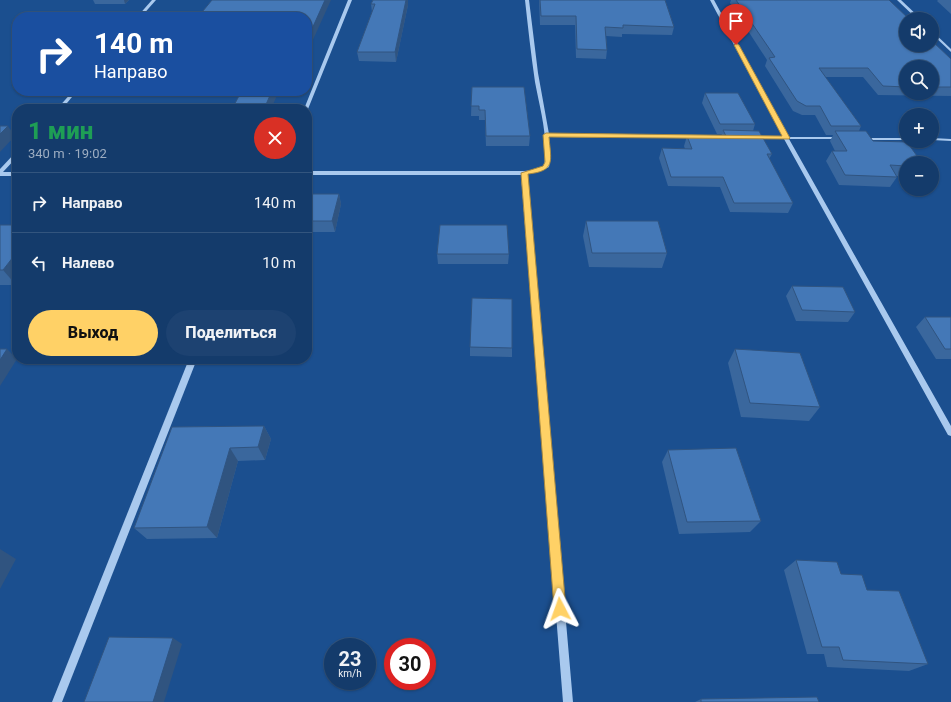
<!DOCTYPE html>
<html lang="ru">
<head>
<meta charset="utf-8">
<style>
  body { margin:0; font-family:Roboto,sans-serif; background:#1d4271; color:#f1f3f6; height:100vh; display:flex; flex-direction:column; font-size:15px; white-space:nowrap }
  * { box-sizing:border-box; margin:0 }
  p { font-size:13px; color:#9dadc1 }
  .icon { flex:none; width:22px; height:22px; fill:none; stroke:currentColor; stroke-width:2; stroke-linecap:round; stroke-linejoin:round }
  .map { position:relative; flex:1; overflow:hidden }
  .drawer { position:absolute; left:12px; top:104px; width:300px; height:260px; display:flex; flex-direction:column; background:#143b6b; border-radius:16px; box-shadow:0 1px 3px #0004,0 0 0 1px #33557e }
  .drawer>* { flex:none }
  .guide { position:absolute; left:12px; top:12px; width:300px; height:84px; border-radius:16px; box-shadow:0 1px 3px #0004,0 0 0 1px #33557e; background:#1a4fa0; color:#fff; overflow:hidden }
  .buttons { position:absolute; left:899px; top:12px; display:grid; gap:8px }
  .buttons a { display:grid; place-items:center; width:40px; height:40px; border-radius:50%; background:#143b6b; box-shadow:0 1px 3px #0004,0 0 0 1px #33557e; font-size:20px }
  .speed { position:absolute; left:324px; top:638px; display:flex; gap:8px; font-size:20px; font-weight:700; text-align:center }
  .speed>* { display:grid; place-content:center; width:52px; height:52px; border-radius:50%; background:#143b6b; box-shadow:0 1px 3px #0004,0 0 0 1px #33557e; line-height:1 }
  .speed small { font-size:10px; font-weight:400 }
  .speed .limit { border:6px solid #d22; background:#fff; color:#111 }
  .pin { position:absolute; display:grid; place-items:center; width:34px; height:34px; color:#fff; margin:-41px -17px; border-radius:50% 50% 50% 0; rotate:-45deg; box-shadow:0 0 4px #0007 }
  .pin .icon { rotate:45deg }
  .me { position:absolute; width:44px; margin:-22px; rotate:356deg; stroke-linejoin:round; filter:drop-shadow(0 0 3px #0008) }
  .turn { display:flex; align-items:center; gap:14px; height:84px; padding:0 16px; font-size:18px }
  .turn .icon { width:52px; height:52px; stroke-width:2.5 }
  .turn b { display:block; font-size:28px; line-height:34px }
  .round { display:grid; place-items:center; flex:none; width:42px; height:42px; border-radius:21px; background:#1d4271 }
  .summary { display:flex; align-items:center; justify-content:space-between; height:68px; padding:0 16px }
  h1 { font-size:24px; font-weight:800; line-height:30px; color:#1e9e55 }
  .action { display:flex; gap:8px; margin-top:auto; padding:8px 16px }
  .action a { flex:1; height:46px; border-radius:24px; background:#ffd166; color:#111; font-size:16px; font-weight:800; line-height:46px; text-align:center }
  .action a+a { background:#1d4271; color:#f1f3f6 }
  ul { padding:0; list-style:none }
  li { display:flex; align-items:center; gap:12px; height:60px; padding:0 16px; border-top:1px solid #33557e }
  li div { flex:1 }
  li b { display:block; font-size:15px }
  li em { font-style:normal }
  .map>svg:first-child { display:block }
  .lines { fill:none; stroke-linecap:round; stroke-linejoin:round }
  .minor { fill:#a9c9ee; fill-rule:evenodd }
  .wall { fill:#3a679d; fill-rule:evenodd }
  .shaded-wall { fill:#305480 }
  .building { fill:#4478b7; stroke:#305480 }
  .route { fill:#ffd166; stroke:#a68842 }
</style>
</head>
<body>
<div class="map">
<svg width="951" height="702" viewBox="0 0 951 702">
  <rect width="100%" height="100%" fill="#1b4f8f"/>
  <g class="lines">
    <g class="minor">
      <polygon points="152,0 156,0 141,17 137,17"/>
      <polygon points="348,0 352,0 308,109 307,110 307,109 304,109"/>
      <path d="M525 0H529L538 73 549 134 696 136 698 137 696 138 549 137 550 159 549 167 539 172 527 174 573 702H563L521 175H307V171H524L536 170 544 166C549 139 540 109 535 82 531 55 528 27 525 0Z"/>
      <polygon points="710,0 714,0 788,137 840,137 842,138 840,139 789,139 951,426 951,436 948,435 784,139 754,139 752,138 754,137 783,137"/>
      <polygon points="897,0 901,0 921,19 917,19"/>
      <polygon points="932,31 951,49 951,52 932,34"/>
      <polygon points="73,91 77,91 62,109 57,109"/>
      <rect x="860" y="138" width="46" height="2"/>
      <polygon points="932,138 951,139 951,141 932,140"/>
      <polygon points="17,152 17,157 3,172 17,172 17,176 0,176 0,169 15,153"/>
      <polygon points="189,359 197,359 62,702 52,702"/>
    </g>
  </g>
  <g class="wall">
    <polygon points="93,0 129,0 125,4 95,4"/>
    <polygon points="373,0 408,0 408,5 396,62 359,61 357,52 372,12 371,4"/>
    <polygon points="539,0 665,0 674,27 672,35 622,34 622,37 606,36 607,50 606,59 576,58 575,25 540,25"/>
    <path d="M731 0H889L951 59V96L878 95 863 77H825L861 126 859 131 906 163V176H897V177L890 187 839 185 826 161 832 151H835L830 141 833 135H826L815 115H802L793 111 765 66 767 60 730 3ZM906 67H932V93H906Z"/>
    <polygon points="938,0 951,0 951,14 937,1"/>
    <polygon points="472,87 530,136 529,146 486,146 485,120 479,120 479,116 471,116"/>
    <polygon points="705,93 755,124 753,131 772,154 769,159 793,203 788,213 730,212 720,187 668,186 659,158 662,148 685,149 684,146 687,136 721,136 722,134 717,134 702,103"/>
    <polygon points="307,194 339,194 341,204 335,232 307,232"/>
    <polygon points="586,221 667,253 662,268 589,267 583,236"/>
    <polygon points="0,225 16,285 0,285"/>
    <polygon points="437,254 509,254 508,264 438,264"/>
    <polygon points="792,286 855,312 848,322 796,321 786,296"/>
    <polygon points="925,317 951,317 951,359 936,359 916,327"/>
    <polygon points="470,347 512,348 512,357 470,356"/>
    <polygon points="735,349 820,407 809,421 741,417 728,363"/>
    <polygon points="264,426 271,439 265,460 238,461 217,538 147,539 134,528 172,427"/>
    <polygon points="668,450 761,521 750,532 679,534 662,462"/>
    <polygon points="796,560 841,574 867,590 928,664 909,671 827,667 824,654 807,654 784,570"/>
    <polygon points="701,699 819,702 695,702"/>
  </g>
  <g class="shaded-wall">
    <polygon points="124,0 129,0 125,4"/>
    <polygon points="325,0 331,0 307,53 307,40"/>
    <polygon points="406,0 408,0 408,5 396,62 395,52"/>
    <polygon points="272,91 279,91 271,109 264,109"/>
    <polygon points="8,126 15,136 0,152 0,134"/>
    <polygon points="339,194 341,204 335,232 332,221"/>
    <polygon points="17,252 17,283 16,285 3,270"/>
    <polygon points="7,349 17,359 0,386 0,360"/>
    <polygon points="264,426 271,439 265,460 258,447"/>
    <polygon points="230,448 238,461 217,538 207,527"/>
    <polygon points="0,549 16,559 0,589"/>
    <polygon points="173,638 182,644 164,702 153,702"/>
  </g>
  <g class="building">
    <polygon points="212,0 325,0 307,40 307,17 198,17"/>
    <polygon points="373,0 406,0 395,52 357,52 375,4 371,4"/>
    <polygon points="540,0 665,0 674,27 623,25 623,28 605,27 607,50 577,49 576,16 541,16"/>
    <polygon points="736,0 889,0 909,19 906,19 906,45 932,45 932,41 951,59 951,87 932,87 932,67 906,67 906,87 883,86 868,68 819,68 861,126 831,126 820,106 806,106 797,101 769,58 775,57"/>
    <polygon points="472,87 524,87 530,136 486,136 485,110 479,110 479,106 471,106"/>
    <polygon points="245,91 272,91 264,109 232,109 240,94 244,94"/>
    <polygon points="705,93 738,93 755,124 720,124"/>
    <polygon points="0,126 8,126 0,134"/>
    <polygon points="723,130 759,131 772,154 767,154 793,203 734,203 723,177 671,177 662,148 692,149 687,136 726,136"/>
    <polygon points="835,131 866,131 873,141 907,142 922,163 906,163 906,166 890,165 897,177 845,175 832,151 847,151"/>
    <polygon points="307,194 339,194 332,221 307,221"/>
    <polygon points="586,221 658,221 667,253 592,253"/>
    <polygon points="0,225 17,225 17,252 3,270 0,270"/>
    <polygon points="440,225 507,225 509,254 437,254"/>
    <polygon points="792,286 843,287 855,312 802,310"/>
    <polygon points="472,298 512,299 512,348 470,347"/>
    <polygon points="925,317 951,317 951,349 945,349"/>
    <polygon points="0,349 7,349 0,360"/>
    <polygon points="735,349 800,353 820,407 750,403"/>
    <polygon points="264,426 258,447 230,448 207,527 134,528 172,427"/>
    <polygon points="736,448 761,521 687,522 668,450"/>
    <polygon points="796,560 837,562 841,574 862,575 867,590 899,591 928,664 843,660 839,647 822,647"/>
    <polygon points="109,637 173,638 153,702 84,702"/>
    <polygon points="817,697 819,702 701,702 701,699"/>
  </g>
  <path class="route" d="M736 43 739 45 790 138 789 139 549 137C551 161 556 171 528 174L566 609 564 613 560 615 556 613 554 609 521 173 543 166 545 162 543 135 546 133 782 136 734 45Z"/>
</svg>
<div class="buttons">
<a><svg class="icon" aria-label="sound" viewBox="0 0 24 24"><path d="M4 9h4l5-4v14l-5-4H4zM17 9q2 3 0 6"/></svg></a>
<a><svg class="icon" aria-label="search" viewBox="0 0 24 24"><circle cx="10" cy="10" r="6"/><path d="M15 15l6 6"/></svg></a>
<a>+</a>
<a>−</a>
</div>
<div class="speed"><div>23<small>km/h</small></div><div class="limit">30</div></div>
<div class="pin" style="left:736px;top:45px;background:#d93025"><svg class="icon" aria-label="arrive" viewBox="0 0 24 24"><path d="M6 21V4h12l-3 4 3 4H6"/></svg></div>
<svg class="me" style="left:560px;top:609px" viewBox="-20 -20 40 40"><path d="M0-17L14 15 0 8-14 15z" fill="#ffd166" stroke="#fff" stroke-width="4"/></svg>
<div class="guide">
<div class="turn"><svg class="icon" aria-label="right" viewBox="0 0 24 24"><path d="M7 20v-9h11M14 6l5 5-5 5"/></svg><div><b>140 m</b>Направо</div></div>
</div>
<section class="drawer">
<div class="summary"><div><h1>1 мин</h1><p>340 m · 19:02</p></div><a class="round" style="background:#d93025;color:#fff"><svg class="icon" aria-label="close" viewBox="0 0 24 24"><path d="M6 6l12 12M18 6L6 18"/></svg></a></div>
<ul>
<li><svg class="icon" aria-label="right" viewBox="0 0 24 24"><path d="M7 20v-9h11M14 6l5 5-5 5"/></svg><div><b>Направо</b></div><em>140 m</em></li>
<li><svg class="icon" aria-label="left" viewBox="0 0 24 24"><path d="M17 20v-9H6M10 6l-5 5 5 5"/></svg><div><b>Налево</b></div><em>10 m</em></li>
</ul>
<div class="action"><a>Выход</a><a>Поделиться</a></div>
</section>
</div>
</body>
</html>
